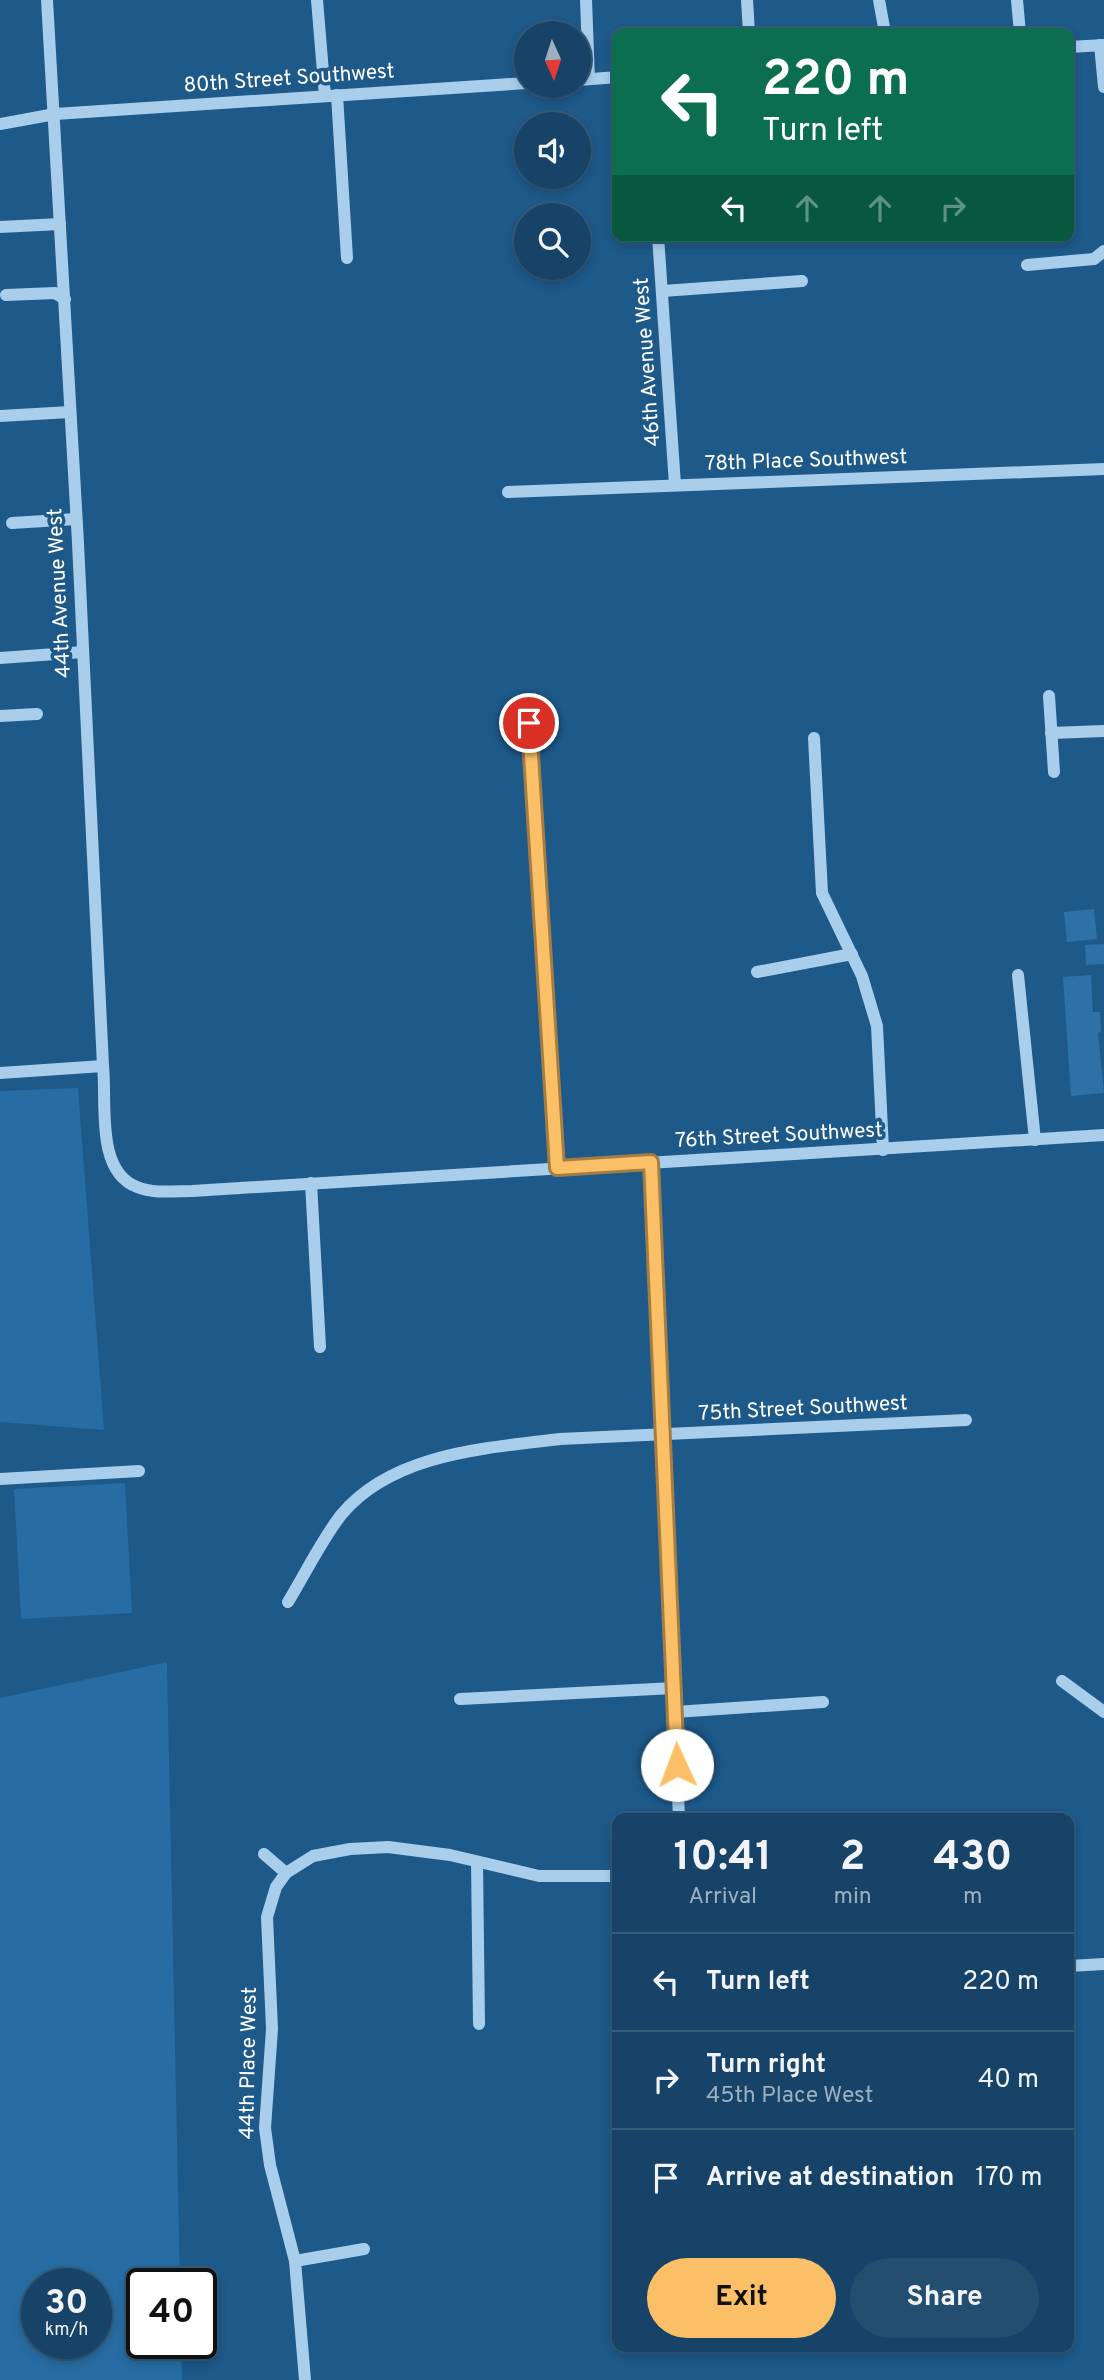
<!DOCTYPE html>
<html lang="en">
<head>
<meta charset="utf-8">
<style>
  body { margin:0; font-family:Overpass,sans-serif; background:#234e70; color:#f1f3f6; height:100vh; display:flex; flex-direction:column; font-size:26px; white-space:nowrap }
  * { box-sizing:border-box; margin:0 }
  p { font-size:23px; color:#9eb0c0 }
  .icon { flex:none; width:38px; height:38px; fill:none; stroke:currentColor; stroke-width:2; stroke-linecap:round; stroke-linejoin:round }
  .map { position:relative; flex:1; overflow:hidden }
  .drawer { position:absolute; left:612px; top:1813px; width:462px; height:539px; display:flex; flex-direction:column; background:#164367; border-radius:14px; box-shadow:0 4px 10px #0003,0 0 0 2px #355c7b }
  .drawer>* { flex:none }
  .guide { position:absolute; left:612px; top:28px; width:462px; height:214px; border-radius:14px; box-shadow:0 4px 10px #0003,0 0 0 2px #355c7b; background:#0b6e4f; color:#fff; overflow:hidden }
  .needle { width:46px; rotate:177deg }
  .tools { position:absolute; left:514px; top:21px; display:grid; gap:14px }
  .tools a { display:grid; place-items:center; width:77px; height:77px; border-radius:50%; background:#164367; box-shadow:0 4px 10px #0003,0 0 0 2px #355c7b; font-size:35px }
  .speed { position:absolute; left:21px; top:2268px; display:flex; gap:14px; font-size:35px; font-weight:700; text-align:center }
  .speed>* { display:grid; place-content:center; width:91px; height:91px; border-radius:50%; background:#164367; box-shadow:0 4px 10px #0003,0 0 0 2px #355c7b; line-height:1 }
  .speed small { font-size:18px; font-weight:400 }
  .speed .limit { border:4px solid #111; border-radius:10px; background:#fff; color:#111 }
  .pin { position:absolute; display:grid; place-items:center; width:60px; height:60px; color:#fff; margin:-30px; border:4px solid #fff; border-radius:50%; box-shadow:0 2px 7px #0007 }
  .me { position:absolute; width:77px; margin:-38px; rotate:358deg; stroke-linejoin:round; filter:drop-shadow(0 0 5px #0008) }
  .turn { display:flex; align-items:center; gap:24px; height:147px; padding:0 35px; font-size:32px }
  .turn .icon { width:91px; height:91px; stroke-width:2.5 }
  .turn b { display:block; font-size:49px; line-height:60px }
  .lanes { display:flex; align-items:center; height:66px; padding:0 35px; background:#0003; justify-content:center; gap:35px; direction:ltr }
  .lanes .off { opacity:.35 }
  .eta { display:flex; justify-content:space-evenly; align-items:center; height:119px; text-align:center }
  .eta b { font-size:42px; font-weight:700; line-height:49px }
  .cta { display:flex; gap:14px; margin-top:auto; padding:14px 35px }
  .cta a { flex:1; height:80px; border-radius:42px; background:#fbc067; color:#111; font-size:28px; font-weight:700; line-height:80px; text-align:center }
  .cta a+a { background:#234e70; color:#f1f3f6 }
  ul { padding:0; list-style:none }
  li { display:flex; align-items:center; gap:21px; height:98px; padding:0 35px; border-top:2px solid #355c7b }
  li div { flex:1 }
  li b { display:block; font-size:26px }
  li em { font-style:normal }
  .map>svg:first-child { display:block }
  .green { fill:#276ca2; fill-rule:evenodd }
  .building { fill:#2d71a7 }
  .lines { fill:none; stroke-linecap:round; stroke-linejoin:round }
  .minor { stroke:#a8ceec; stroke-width:12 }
  .route-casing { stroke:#a37d43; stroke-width:18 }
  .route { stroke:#fbc067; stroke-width:12 }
  .labels { text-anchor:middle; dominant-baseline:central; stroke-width:7; stroke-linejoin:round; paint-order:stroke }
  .street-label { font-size:21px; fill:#fff; stroke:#1d5989 }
</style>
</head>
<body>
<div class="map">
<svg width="1104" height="2380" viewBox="0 0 1104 2380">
  <rect width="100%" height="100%" fill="#1d5989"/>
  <g class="green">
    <polygon points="78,1088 104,1430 0,1422 0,1091"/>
    <polygon points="125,1483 132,1613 21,1619 14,1489"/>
    <path d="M167 1662 180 2284H142V2343H181L182 2380H0V1698ZM37 2284H96V2343H37Z"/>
  </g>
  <g class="building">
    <polygon points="1094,909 1097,939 1067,942 1064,912"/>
    <polygon points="1104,944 1104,964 1086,965 1085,945"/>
    <polygon points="1091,975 1093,1012 1100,1012 1101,1032 1098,1033 1104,1093 1071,1096 1063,977"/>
  </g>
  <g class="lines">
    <g class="minor">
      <path d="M47 0 78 543 103 1066C107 1102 95 1171 137 1187 154 1194 175 1191 192 1191L1104 1135"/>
      <polyline points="317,0 325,96"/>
      <polyline points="586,0 589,79"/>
      <polyline points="747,0 749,33"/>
      <polyline points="879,0 885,33"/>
      <polyline points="1017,0 1020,33"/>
      <polyline points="1100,45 1104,87"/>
      <polyline points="1069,47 1104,45"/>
      <polyline points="579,80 618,77"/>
      <polyline points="337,95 347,258"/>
      <polyline points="0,124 55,114 527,83"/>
      <polyline points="0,227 60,224"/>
      <polyline points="658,236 675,485"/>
      <polyline points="1027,265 1094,259 1104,251"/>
      <polyline points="663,291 802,281"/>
      <polyline points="6,295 55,293 65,299"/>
      <polyline points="0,416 70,412"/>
      <polyline points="508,492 1104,469"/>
      <polyline points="12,523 76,519"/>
      <polyline points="0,658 83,652"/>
      <polyline points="1049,696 1054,772"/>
      <polyline points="0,716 37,714"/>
      <polyline points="529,723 557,1168"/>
      <polyline points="1051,733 1104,731"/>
      <polyline points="814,738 822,893 862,976 877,1026 883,1150"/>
      <polyline points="757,972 852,954"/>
      <polyline points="1018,975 1035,1140"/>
      <polyline points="0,1073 103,1066"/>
      <polyline points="651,1162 679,1818"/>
      <polyline points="311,1183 320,1347"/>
      <polyline points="0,1479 139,1471"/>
      <path d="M288 1602C305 1574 321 1541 341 1515 392 1453 487 1448 560 1439L966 1420"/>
      <polyline points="1062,1681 1104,1712"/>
      <polyline points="460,1699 674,1688"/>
      <polyline points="675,1712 823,1702"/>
      <polyline points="264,1854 286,1873"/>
      <polyline points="477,1862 479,2024"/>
      <polyline points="1069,1966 1104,1964"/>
      <polyline points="295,2261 364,2249"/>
      <polyline points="305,2380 295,2261 270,2165 265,2128 272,2029 267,1917 276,1887 286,1873 313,1856 350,1849 388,1847 450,1855 539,1876 618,1876"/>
    </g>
  </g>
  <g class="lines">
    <defs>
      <polyline id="route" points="529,723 557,1168 651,1162 677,1765"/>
    </defs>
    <use href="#route" class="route-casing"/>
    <use href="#route" class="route"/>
  </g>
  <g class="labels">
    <g class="street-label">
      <text transform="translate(289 79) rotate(-4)">80th Street Southwest</text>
      <text transform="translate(648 362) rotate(-94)">46th Avenue West</text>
      <text transform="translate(806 461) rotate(-2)">78th Place Southwest</text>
      <text transform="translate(60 593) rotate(-93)">44th Avenue West</text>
      <text transform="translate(779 1136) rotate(-3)">76th Street Southwest</text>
      <text transform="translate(803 1409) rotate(-3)">75th Street Southwest</text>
      <text transform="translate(249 2063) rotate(-89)">44th Place West</text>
    </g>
  </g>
</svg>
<div class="tools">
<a><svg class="needle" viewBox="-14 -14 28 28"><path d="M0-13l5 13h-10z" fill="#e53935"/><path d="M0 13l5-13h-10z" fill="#9eb0c0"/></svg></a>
<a><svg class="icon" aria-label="sound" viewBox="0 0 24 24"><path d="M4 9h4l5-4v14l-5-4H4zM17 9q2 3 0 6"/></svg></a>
<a><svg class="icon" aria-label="search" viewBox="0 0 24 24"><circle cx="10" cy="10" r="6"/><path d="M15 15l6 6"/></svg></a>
</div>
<div class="speed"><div>30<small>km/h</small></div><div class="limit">40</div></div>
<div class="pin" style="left:529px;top:723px;background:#d93025"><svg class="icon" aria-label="arrive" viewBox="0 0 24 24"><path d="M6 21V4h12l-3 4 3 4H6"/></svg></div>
<svg class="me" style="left:677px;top:1765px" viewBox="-20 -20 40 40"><circle r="19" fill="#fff"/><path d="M0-13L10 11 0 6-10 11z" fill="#fbc067"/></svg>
<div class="guide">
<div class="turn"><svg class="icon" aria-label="left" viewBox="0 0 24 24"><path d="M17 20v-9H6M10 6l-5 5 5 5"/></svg><div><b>220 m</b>Turn left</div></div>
<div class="lanes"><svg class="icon" aria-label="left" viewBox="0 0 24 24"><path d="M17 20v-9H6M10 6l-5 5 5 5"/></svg><svg class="icon off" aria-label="ahead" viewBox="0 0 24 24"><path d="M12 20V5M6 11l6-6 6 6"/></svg><svg class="icon off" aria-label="ahead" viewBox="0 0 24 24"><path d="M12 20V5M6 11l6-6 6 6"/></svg><svg class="icon off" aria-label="right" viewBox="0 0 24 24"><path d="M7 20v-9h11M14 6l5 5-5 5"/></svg></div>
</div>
<section class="drawer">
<div class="eta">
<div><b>10:41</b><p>Arrival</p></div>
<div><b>2</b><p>min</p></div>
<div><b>430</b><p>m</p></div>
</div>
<ul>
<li><svg class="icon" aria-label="left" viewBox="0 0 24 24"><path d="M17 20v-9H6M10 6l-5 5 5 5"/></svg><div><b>Turn left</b></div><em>220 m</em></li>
<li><svg class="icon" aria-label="right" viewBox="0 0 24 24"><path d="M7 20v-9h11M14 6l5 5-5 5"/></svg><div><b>Turn right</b><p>45th Place West</p></div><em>40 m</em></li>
<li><svg class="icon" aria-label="arrive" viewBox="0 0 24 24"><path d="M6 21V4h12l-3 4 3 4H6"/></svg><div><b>Arrive at destination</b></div><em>170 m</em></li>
</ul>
<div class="cta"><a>Exit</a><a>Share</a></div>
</section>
</div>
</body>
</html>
